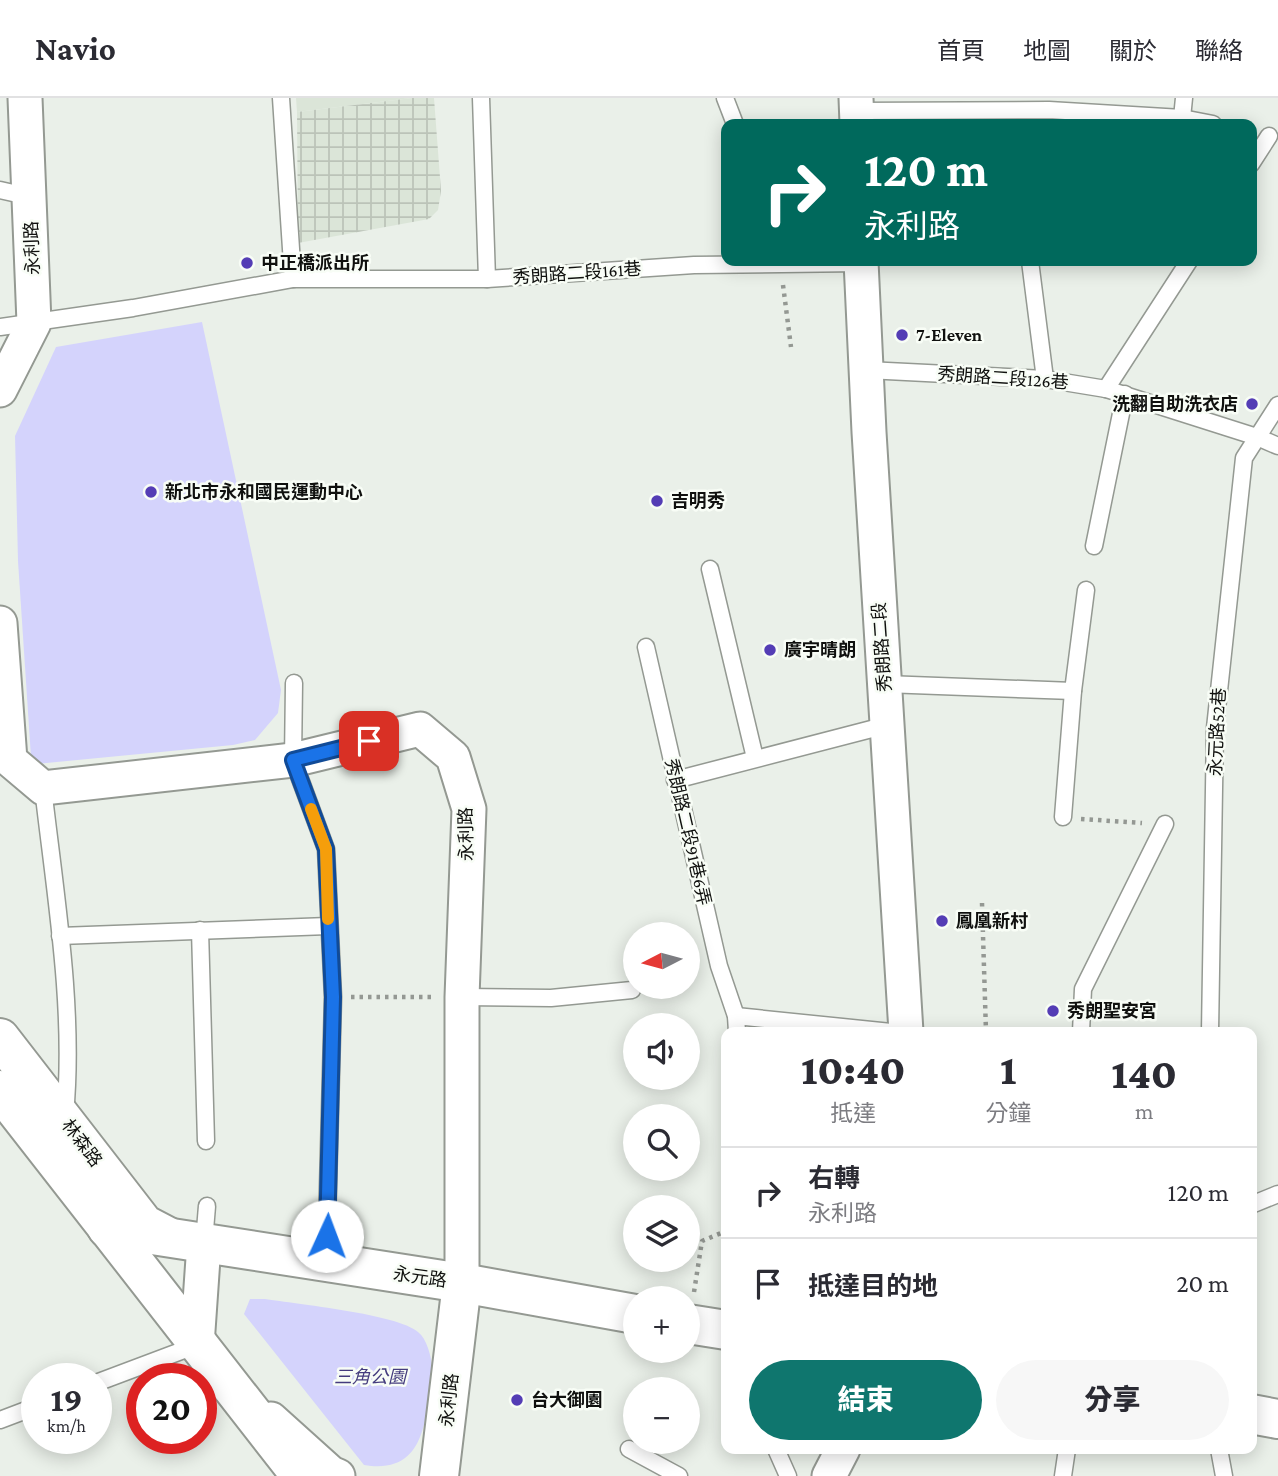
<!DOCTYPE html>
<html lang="zh-TW">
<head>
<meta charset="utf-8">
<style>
  body { margin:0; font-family:"Crimson Pro","Noto Sans TC",serif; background:#f7f7f7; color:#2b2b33; height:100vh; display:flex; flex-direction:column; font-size:26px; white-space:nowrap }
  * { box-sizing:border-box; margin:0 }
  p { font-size:23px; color:#7c7c81 }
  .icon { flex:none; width:38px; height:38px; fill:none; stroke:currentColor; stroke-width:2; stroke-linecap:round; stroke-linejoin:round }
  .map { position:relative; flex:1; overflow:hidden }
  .panel { position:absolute; left:721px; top:929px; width:536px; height:427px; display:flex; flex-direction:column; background:#fff; border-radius:14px; box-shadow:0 4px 18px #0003 }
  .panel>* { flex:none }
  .guide { position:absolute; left:721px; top:21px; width:536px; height:147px; border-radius:14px; box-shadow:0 4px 18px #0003; background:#00695c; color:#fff; overflow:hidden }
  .needle { width:46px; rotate:264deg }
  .buttons { position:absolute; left:623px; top:824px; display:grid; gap:14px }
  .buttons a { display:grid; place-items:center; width:77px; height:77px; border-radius:50%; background:#fff; box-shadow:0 4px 18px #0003; font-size:35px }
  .speed { position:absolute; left:21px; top:1265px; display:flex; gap:14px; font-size:35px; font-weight:700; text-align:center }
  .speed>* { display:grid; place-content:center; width:91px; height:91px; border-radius:50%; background:#fff; box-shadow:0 4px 18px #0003; line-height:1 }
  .speed small { font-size:18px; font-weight:400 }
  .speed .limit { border:10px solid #d22; background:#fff; color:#111 }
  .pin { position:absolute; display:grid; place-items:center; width:60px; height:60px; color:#fff; margin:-30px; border-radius:14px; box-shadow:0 4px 10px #0006 }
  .me { position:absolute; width:77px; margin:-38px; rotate:2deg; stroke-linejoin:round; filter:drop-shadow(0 0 5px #0008) }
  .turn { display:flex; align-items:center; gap:24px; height:147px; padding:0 28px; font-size:32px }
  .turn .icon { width:91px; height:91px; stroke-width:2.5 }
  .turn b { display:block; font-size:49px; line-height:60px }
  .eta { display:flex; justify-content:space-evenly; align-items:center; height:119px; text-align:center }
  .eta b { font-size:42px; font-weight:800; line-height:49px }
  .primary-button { display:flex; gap:14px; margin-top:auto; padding:14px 28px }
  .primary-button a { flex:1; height:80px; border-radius:42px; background:#0f766e; color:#fff; font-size:28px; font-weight:800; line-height:80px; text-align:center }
  .primary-button a+a { background:#f7f7f7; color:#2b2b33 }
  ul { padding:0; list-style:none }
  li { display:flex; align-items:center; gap:21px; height:91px; padding:0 28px; border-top:2px solid #e1e1e2 }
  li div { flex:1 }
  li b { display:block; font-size:26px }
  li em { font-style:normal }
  header { display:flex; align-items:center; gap:42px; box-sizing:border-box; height:98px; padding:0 35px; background:#fff; border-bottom:2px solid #e1e1e2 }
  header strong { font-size:33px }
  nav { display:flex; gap:38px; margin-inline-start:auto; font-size:24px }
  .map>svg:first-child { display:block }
  .built { fill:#dbe5d8 }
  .industrial { fill:url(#industrial-grid) }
  .green { fill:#d4d3fc }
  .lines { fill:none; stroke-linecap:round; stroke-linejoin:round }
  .lane-casing { stroke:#949992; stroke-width:19 }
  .street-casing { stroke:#949992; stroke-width:37 }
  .secondary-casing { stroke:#949992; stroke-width:42 }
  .path { stroke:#949893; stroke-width:4.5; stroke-dasharray:3.5 5; stroke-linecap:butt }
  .lane { stroke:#fff; stroke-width:16 }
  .street { stroke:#fff; stroke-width:33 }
  .secondary { stroke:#fff; stroke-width:38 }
  .route-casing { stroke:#114b97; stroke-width:18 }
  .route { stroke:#1a73e8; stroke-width:12 }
  .slow { stroke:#f59e0b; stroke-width:12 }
  .poi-dot { fill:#543db5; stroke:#f8fdf6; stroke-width:2.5 }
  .labels { text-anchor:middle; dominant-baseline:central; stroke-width:5; stroke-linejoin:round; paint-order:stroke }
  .street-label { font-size:18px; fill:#10110f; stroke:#f8fdf6 }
  .poi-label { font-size:18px; font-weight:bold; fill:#10110f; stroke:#f8fdf6; text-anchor:start }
  .park-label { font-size:18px; font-style:italic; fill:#443c7e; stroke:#f8fdf6 }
</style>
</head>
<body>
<header>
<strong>Navio</strong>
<nav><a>首頁</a><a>地圖</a><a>關於</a><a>聯絡</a></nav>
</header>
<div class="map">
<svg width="1278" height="1378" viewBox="0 0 1278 1378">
  <defs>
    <pattern id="industrial-grid" width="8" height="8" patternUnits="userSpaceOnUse" patternTransform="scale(1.75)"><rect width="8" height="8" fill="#dbe5d8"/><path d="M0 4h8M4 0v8" fill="none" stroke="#bbc3b8"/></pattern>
  </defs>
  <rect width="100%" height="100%" fill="#eaf0e9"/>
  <polygon class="built" points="296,0 412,0 297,14"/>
  <polygon class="industrial" points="412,0 434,0 441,93 438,112 429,121 298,145 297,14"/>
  <g class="green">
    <polygon points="202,224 281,592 278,615 255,642 233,647 36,666 31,659 18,463 15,338 56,249"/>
    <path d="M250 1201H265C296 1206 398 1216 418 1234 427 1241 431 1258 432 1268 426 1312 430 1378 364 1367L244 1216Z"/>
  </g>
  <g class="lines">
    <defs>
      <g id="lane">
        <polyline points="281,0 293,181"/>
        <polyline points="481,0 487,181"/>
        <polyline points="725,0 735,26"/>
        <polyline points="857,13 1049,12 1182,20 1213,26"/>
        <polyline points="1182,20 1184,0"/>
        <polyline points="1251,66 1269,38"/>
        <polyline points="0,92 31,99"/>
        <polyline points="1030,163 1045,281"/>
        <polyline points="0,229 133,210 293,181 487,181 694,167 861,165"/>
        <polyline points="867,272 1045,281 1106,291 1257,339 1278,348"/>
        <polyline points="1106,291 1189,163"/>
        <polyline points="1094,448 1125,296"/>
        <polyline points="710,471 755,660"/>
        <polyline points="646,549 719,868 736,918 737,934"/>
        <polyline points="294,585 293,662 326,751 333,899 326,1165"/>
        <polyline points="885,586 1073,593"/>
        <polyline points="675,682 887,627"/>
        <path d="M43 690C55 795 75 912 65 1016"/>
        <polyline points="1063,719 1073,593 1086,492"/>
        <polyline points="200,832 206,1043"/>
        <polyline points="60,838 328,828"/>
        <polyline points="462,899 551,900 632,892"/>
        <polyline points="736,918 891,934"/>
        <polyline points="1081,934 1083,891 1165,726"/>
        <polyline points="1210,934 1215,630 1244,360 1278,307"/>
        <polyline points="1251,1107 1278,1096"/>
        <polyline points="204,1144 207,1108"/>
        <polyline points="96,1285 197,1247"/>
        <polyline points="0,1322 37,1308"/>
        <polyline points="629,1351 679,1378"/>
        <polyline points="776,1351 788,1378"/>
        <polyline points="1219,1351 1224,1378"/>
        <polyline points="1063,1378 1067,1351"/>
      </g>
      <g id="street">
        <polyline points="856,0 857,26"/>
        <polyline points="861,163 869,334 906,934"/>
        <polyline points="0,292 34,225 25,0"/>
        <polyline points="0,525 10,662 43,690 293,662 420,631 453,659 469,711 462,899 462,1185"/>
        <polyline points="197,1247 204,1146"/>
        <polyline points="271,1321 331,1375 338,1378"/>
        <polyline points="829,1378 843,1351"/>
      </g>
      <g id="secondary">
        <polyline points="0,940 144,1126 167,1138"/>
        <polyline points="0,992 301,1378"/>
        <polyline points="107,1130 462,1185 635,1216"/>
        <polyline points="688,1226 726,1232"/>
        <polyline points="1251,1316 1278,1321"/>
        <polyline points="439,1378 462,1185"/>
      </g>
    </defs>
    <use href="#lane" class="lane-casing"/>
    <use href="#street" class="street-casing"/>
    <use href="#secondary" class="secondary-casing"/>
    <g class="path">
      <polyline points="783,187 791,249"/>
      <polyline points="1081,721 1142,725"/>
      <polyline points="982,805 986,934"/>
      <polyline points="351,899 433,899"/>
      <polyline points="694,1194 702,1143 726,1133"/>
    </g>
    <use href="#lane" class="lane"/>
    <use href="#street" class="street"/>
    <use href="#secondary" class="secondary"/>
  </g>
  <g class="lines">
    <defs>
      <polyline id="route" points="327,1138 333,899 326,751 293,662 369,643"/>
    </defs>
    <use href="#route" class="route-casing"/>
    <use href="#route" class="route"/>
    <polyline class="slow" points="311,711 326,751 328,821"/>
  </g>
  <g class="poi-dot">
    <circle cx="247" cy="165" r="7"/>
    <circle cx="902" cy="237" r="7"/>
    <circle cx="1252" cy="306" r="7"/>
    <circle cx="151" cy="394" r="7"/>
    <circle cx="657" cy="403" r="7"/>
    <circle cx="770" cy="552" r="7"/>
    <circle cx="942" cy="823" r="7"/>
    <circle cx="1053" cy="913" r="7"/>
    <circle cx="517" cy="1302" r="7"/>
  </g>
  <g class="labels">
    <g class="street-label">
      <text transform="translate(32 150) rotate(-92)">永利路</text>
      <text transform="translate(577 175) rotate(-4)">秀朗路二段161巷</text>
      <text transform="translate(1003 280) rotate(4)">秀朗路二段126巷</text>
      <text transform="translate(882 549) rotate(-94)">秀朗路二段</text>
      <text transform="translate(1217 634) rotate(-87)">永元路52巷</text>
      <text transform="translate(688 734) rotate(77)">秀朗路二段91巷6弄</text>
      <text transform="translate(466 736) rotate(-91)">永利路</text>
      <text transform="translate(82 1045) rotate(53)">林森路</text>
      <text transform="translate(420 1179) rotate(8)">永元路</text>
      <text transform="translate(449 1302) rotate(-84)">永利路</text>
    </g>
    <g class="poi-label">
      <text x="261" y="165">中正橋派出所</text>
      <text x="916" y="237">7-Eleven</text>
      <text x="1238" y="306" text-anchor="end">洗翻自助洗衣店</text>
      <text x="165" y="394">新北市永和國民運動中心</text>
      <text x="671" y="403">吉明秀</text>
      <text x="784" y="552">廣宇晴朗</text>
      <text x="956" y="823">鳳凰新村</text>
      <text x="1067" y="913">秀朗聖安宮</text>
      <text x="531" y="1302">台大御園</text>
    </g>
    <g class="park-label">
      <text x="370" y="1279">三角公園</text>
    </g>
  </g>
</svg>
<div class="buttons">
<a><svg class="needle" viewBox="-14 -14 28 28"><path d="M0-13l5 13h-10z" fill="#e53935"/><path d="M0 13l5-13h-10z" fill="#7c7c81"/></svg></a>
<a><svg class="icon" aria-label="sound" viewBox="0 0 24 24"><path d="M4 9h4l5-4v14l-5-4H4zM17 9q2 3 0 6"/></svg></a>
<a><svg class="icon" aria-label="search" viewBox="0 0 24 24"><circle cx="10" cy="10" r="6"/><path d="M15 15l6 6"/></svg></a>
<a><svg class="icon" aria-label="layers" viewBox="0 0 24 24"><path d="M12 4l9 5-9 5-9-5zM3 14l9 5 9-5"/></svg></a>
<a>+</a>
<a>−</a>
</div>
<div class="speed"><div>19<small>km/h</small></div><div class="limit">20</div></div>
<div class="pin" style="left:369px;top:643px;background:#d93025"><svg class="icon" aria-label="arrive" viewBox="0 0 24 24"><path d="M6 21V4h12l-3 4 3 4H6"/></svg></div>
<svg class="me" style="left:327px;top:1138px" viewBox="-20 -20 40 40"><circle r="19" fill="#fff"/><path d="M0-13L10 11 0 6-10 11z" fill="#1a73e8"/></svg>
<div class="guide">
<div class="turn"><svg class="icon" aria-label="right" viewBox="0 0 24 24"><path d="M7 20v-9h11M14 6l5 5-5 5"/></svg><div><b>120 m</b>永利路</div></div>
</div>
<section class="panel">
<div class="eta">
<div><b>10:40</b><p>抵達</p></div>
<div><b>1</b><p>分鐘</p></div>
<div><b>140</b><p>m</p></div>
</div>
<ul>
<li><svg class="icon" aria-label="right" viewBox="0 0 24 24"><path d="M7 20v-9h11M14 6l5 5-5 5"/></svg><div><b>右轉</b><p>永利路</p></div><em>120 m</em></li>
<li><svg class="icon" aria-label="arrive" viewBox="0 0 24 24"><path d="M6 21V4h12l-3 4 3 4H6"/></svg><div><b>抵達目的地</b></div><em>20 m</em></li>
</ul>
<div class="primary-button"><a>結束</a><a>分享</a></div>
</section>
</div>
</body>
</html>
